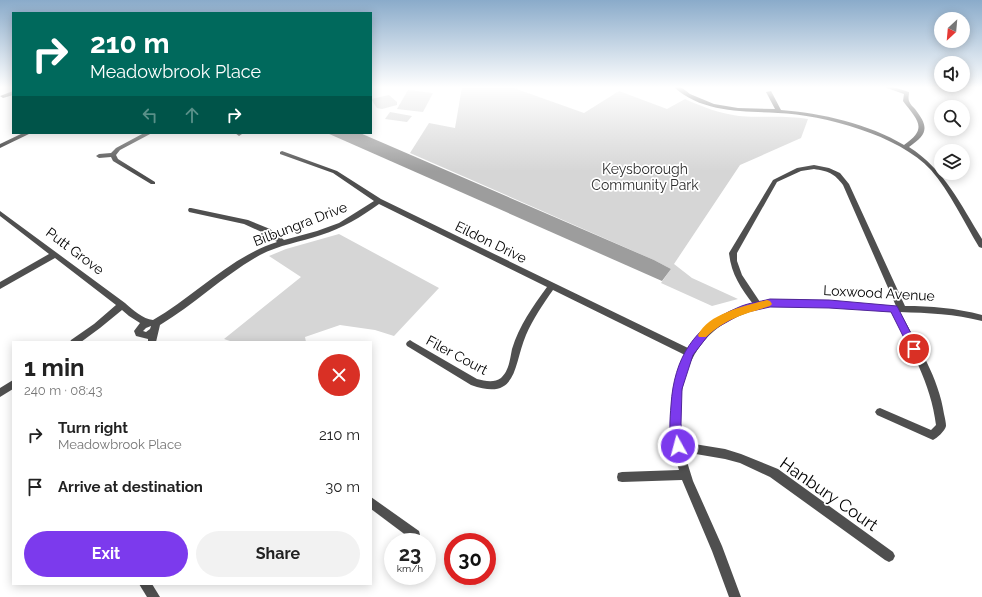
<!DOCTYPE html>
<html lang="en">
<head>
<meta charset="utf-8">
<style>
  body { margin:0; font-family:Raleway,sans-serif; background:#f2f2f2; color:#222; height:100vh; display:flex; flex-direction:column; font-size:15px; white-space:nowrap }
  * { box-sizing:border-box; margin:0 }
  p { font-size:13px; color:#767676 }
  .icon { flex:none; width:22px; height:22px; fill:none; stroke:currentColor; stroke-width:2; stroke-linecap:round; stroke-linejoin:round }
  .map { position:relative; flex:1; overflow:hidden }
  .panel { position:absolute; left:12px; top:341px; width:360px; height:244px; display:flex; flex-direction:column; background:#fff; border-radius:0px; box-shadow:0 2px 10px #0003 }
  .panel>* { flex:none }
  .banner { position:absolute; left:12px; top:12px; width:360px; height:122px; border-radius:0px; box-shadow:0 2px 10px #0003; background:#00695c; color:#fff; overflow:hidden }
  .needle { width:26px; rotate:206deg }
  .controls { position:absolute; left:934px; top:12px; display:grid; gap:8px }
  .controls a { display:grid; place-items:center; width:36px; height:36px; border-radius:50%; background:#fff; box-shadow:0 2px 10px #0003; font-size:20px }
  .speed { position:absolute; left:384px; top:533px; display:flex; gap:8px; font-size:20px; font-weight:700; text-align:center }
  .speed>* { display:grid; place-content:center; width:52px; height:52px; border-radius:50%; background:#fff; box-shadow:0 2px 10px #0003; line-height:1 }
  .speed small { font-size:10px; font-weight:400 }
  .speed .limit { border:6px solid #d22; background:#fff; color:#111 }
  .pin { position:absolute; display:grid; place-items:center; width:34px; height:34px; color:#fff; margin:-17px; border:2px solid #fff; border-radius:50%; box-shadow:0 1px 4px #0007 }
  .me { position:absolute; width:44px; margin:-22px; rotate:353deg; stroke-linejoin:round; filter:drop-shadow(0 0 3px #0008) }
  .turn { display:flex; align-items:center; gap:14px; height:84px; padding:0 12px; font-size:18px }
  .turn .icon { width:52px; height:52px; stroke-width:2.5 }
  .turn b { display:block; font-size:28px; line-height:34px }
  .lanes { display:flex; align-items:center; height:38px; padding:0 12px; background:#0003; justify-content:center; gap:20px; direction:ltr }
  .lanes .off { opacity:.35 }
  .round { display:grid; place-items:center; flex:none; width:42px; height:42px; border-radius:21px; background:#f2f2f2 }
  .headline { display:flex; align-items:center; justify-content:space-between; height:68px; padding:0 12px }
  h1 { font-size:24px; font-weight:700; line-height:30px }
  .button { display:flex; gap:8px; margin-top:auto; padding:8px 12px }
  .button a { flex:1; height:46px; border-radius:24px; background:#7c3aed; color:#fff; font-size:16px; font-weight:700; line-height:46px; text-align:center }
  .button a+a { background:#f2f2f2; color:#222 }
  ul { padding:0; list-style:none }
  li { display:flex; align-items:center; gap:12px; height:52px; padding:0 12px }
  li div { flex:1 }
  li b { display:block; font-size:15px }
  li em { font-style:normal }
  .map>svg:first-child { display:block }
  .green { fill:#d6d6d6 }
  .water { fill:#9d9d9d }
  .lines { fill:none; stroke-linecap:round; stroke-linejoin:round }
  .street { fill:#4f4f4f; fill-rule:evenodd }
  .secondary { fill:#1c1c1c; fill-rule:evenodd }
  .route { fill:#7c3aed; stroke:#51269a }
  .slow { fill:#f59e0b }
  .labels { text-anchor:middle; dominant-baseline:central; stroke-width:3.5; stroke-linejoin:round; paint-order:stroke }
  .park-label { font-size:14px; fill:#2d2d2d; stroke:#fff }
  .street-label { font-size:14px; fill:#000; stroke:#fff }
  .near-street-label { font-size:17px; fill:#000; stroke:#fff }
</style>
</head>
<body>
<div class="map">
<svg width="982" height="597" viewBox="0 0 982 597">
  <rect width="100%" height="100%" fill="#fff"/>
  <g class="green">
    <path d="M462 87H511L584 113 619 91 667 109 685 99C702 107 719 113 739 116 762 118 784 115 808 119L801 138 740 165 674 264 692 278 738 299 712 306 661 283 671 269 654 260 410 153 429 123 455 128Z"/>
    <polygon points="408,90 433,93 423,112 397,109"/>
    <polygon points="389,95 397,102 397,105 382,109 377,108 371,99"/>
    <polygon points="390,112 412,116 407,122 385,119"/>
    <polygon points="339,234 439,288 394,336 375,330 340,325 305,337 306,342 233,342 224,339 301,277 269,256 286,249"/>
  </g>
  <polygon class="water" points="327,133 360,133 654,260 671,269 662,281"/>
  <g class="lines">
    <g class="street">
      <path d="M674 87H681L690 94 714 104 738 108 775 109 766 92 771 91 781 110C821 113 869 124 904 145 929 128 917 120 903 101L904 94 884 87H893L909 92C909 94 908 99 909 101 910 104 913 107 915 109 929 127 928 134 909 147 944 169 961 205 982 239V248L979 247C964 222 950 192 931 170 899 135 824 115 778 113 743 111 702 113 674 87Z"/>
      <polygon points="13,91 13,95 3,98 0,96"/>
      <polygon points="144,133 152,133 120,150 116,155 118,159 155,182 155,184 151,184 113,161 111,157 99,158 96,156 99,154 111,153 116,148"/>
      <polygon points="235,133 241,133 242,134 239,136"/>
      <path d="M282 151 337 171 381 199 688 348C708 320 722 315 753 304 741 288 731 274 729 253L773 180 797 168 814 165 829 168 840 173 849 184 905 306C931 306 956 308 982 315V321C955 314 928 313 900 312 917 344 939 378 944 414 945 418 946 423 946 426 945 431 937 438 933 440L877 415 875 412 877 409 880 408 931 430 936 425C931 383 910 348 891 312 850 310 808 300 767 306 760 307 753 310 747 313 690 332 676 383 681 438L682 442 725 449 741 454 778 469 893 552 895 556 893 560 889 562 885 560 770 477 740 463 725 459 684 452 693 481 722 546 741 597H729L712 551 682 480 622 482 618 481 617 477 618 473 622 472 679 470C667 432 667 391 685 355L553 290C543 304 533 319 526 335 513 366 518 402 471 385L407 346 406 344 407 342 410 340 413 342 477 379C485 381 494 383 501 378 509 371 510 359 512 349 519 326 533 306 547 287L379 204C361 217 343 228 321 235 300 242 279 245 260 255 224 275 195 304 160 325L156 342H148V339L136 336 134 331 140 323 129 316 122 310 100 328 81 342H70L71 340 94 324 116 305 55 258 0 289V282L49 254 0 216V211L125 303C133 310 143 319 153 320 195 296 230 257 277 242L264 233 244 224 189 212 188 210 189 208H191L248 220 270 229 284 240 317 231 339 223 374 201 333 173 280 154V152ZM814 169C828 171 834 173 843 185L896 306 797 299 768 300 760 302 742 275 737 261V253L777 182 801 171ZM151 326 150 329 146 332 143 331 146 328Z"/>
      <polygon points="13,380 13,389 0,397 0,388"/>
      <polygon points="371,497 419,531 420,535 419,539 415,540 411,539 371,509"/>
      <polygon points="139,584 152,584 160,597 147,597"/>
    </g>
    <polygon class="secondary" points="23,133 31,133 0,148 0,144"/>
  </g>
  <linearGradient id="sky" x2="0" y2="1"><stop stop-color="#8aabca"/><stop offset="0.51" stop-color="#fff"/><stop offset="1" stop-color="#fff" stop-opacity="0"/></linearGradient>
  <rect width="982" height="171" fill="url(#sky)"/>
  <path class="route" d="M770 299 829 300 897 306 919 349 917 352H911L891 312 829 308 770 307 743 313 718 327 710 333 693 355 682 389 681 424 684 446 682 450 678 452 674 450C668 437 670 419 671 405 674 358 694 326 737 308 747 303 759 302 770 299Z"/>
  <path class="slow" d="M767 300 770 301 772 304 770 306C743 315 728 317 706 337H699L698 335C709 313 746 306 767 300Z"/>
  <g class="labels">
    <g class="park-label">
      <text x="645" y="169">Keysborough<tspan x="645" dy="16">Community Park</tspan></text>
    </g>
    <g class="street-label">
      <text transform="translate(300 224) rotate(-21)">Bilbungra Drive</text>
      <text transform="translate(491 242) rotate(26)">Eildon Drive</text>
      <text transform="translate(75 251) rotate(37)">Putt Grove</text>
      <text transform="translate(879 293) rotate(3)">Loxwood Avenue</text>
      <text transform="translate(457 355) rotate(28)">Filer Court</text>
    </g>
    <g class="near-street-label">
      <text transform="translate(829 494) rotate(35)">Hanbury Court</text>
    </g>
  </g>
</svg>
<div class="controls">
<a><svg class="needle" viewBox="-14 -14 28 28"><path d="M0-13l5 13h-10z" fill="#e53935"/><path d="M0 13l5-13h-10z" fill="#767676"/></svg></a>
<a><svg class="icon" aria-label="sound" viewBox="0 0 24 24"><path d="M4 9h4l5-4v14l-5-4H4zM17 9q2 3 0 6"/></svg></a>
<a><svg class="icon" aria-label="search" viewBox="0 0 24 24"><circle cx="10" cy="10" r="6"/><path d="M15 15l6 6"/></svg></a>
<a><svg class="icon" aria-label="layers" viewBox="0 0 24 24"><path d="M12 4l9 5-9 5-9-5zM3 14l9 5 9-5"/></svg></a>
</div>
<div class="speed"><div>23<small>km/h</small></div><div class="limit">30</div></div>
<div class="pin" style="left:914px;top:349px;background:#d93025"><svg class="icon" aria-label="arrive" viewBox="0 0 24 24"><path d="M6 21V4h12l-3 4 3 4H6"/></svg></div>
<svg class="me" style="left:678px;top:446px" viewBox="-20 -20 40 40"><circle r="17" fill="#7c3aed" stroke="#fff" stroke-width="3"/><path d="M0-11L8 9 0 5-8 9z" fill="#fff"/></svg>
<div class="banner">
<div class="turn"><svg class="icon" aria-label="right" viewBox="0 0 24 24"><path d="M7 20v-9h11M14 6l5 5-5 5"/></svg><div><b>210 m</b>Meadowbrook Place</div></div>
<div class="lanes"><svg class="icon off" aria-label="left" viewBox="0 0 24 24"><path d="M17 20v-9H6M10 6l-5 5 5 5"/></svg><svg class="icon off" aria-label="ahead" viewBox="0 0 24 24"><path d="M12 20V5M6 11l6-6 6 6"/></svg><svg class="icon" aria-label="right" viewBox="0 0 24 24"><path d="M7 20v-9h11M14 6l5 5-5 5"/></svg></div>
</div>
<section class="panel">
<div class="headline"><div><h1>1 min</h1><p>240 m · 08:43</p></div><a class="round" style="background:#d93025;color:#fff"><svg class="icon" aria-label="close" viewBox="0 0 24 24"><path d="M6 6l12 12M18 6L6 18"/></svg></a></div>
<ul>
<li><svg class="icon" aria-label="right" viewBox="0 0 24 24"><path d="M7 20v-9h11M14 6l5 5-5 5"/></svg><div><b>Turn right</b><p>Meadowbrook Place</p></div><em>210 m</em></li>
<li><svg class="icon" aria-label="arrive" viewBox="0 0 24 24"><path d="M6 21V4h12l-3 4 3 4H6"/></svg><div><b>Arrive at destination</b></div><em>30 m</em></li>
</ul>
<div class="button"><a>Exit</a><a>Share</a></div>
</section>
</div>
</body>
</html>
